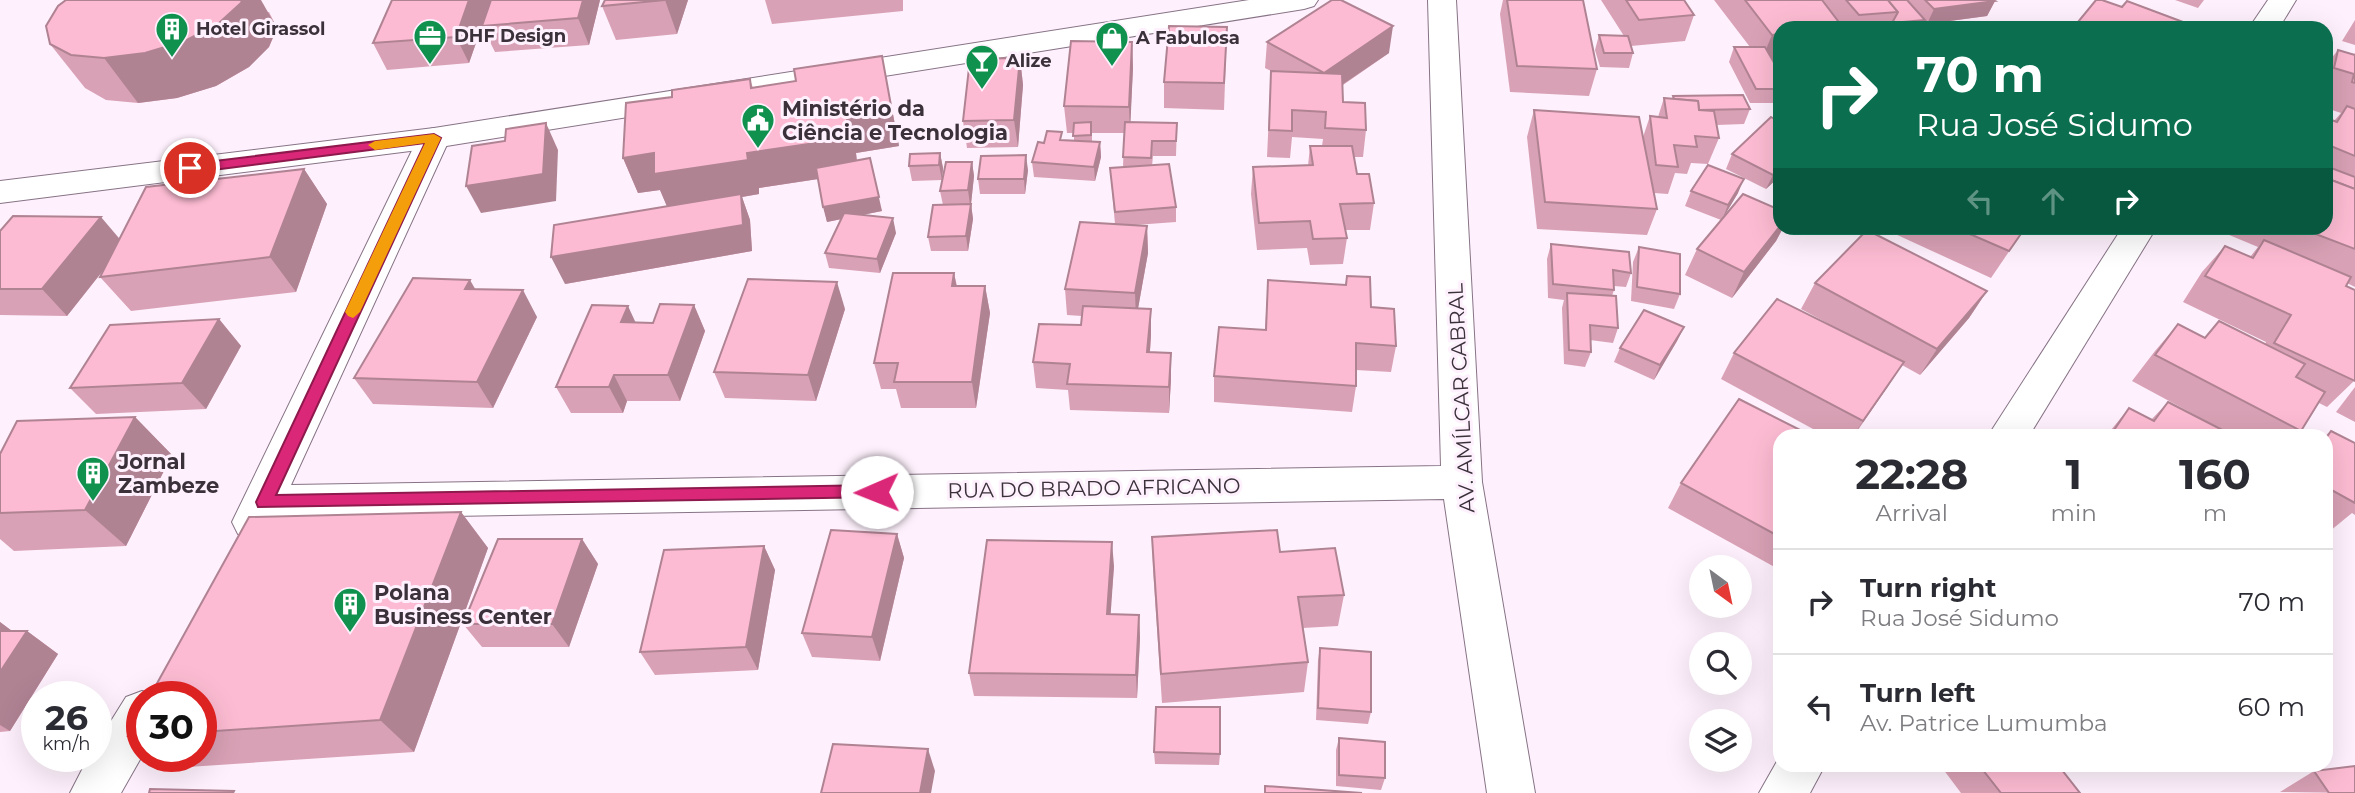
<!DOCTYPE html>
<html lang="en">
<head>
<meta charset="utf-8">
<style>
  body { margin:0; font-family:Montserrat,sans-serif; background:#f2f2f3; color:#2b2b33; height:100vh; display:flex; flex-direction:column; font-size:26px; white-space:nowrap }
  * { box-sizing:border-box; margin:0 }
  p { font-size:23px; color:#7c7c81 }
  .icon { flex:none; width:38px; height:38px; fill:none; stroke:currentColor; stroke-width:2; stroke-linecap:round; stroke-linejoin:round }
  .map { position:relative; flex:1; overflow:hidden }
  .drawer { position:absolute; left:1773px; top:429px; width:560px; height:343px; display:flex; flex-direction:column; background:#fff; border-radius:21px; box-shadow:0 7px 28px #0002 }
  .drawer>* { flex:none }
  .top-card { position:absolute; left:1773px; top:21px; width:560px; height:214px; border-radius:21px; box-shadow:0 7px 28px #0002; background:#0b6e4f; color:#fff; overflow:hidden }
  .needle { width:46px; rotate:147deg }
  .controls { position:absolute; left:1689px; top:555px; display:grid; gap:14px }
  .controls a { display:grid; place-items:center; width:63px; height:63px; border-radius:50%; background:#fff; box-shadow:0 7px 28px #0002; font-size:35px }
  .speed { position:absolute; left:21px; top:681px; display:flex; gap:14px; font-size:35px; font-weight:700; text-align:center }
  .speed>* { display:grid; place-content:center; width:91px; height:91px; border-radius:50%; background:#fff; box-shadow:0 7px 28px #0002; line-height:1 }
  .speed small { font-size:18px; font-weight:400 }
  .speed .limit { border:10px solid #d22; background:#fff; color:#111 }
  .pin { position:absolute; display:grid; place-items:center; width:60px; height:60px; color:#fff; margin:-30px; border:4px solid #fff; border-radius:50%; box-shadow:0 2px 7px #0007 }
  .me { position:absolute; width:77px; margin:-38px; rotate:269deg; stroke-linejoin:round; filter:drop-shadow(0 0 5px #0008) }
  .turn { display:flex; align-items:center; gap:24px; height:147px; padding:0 28px; font-size:32px }
  .turn .icon { width:91px; height:91px; stroke-width:2.5 }
  .turn b { display:block; font-size:49px; line-height:60px }
  .lanes { display:flex; align-items:center; height:66px; padding:0 28px; background:#0003; justify-content:center; gap:35px; direction:ltr }
  .lanes .off { opacity:.35 }
  .eta { display:flex; justify-content:space-evenly; align-items:center; height:119px; text-align:center }
  .eta b { font-size:42px; font-weight:700; line-height:49px }
  ul { padding:0; list-style:none }
  li { display:flex; align-items:center; gap:21px; height:105px; padding:0 28px; border-top:2px solid #e1e1e2 }
  li div { flex:1 }
  li b { display:block; font-size:26px }
  li em { font-style:normal }
  .map>svg:first-child { display:block }
  .lines { fill:none; stroke-linecap:round; stroke-linejoin:round }
  .minor-casing { stroke:#877386; stroke-width:2 }
  .major-casing { stroke:#877386; stroke-width:2 }
  .minor { fill:#fff; fill-rule:evenodd }
  .major { fill:#fff; fill-rule:evenodd }
  .wall { fill:#d9a1b5 }
  .shaded-wall { fill:#b08393 }
  .building { fill:#fcbbd2; stroke:#b08393; stroke-width:2 }
  .route { fill:#db2777; stroke:#8e194d; stroke-width:2 }
  .slow { fill:#f59e0b }
  .labels { text-anchor:middle; dominant-baseline:central; stroke-width:6; stroke-linejoin:round; paint-order:stroke }
  .far-poi-label { font-size:18px; font-weight:bold; fill:#3a313a; stroke:#fef1fd; text-anchor:start }
  .poi-label { font-size:21px; font-weight:bold; fill:#3a313a; stroke:#fef1fd; text-anchor:start }
  .street-label { font-size:21px; fill:#3a313a; stroke:#fef1fd }
</style>
</head>
<body>
<div class="map">
<svg width="2355" height="793" viewBox="0 0 2355 793">
  <rect width="100%" height="100%" fill="#fef1fd"/>
  <g class="lines">
    <defs>
      <g id="minor">
        <polygon points="1428,0 1456,0 1482,482 1535,793 1487,793 1444,499 275,519 268,534 253,539 238,534 232,522 418,138 423,131 434,128 445,131 450,138 291,485 1441,466"/>
        <polygon points="2268,0 2296,0 2279,28 2249,28"/>
        <polygon points="2122,228 2156,228 2029,436 1988,436"/>
        <polygon points="142,691 157,696 142,696 142,756 121,793 70,793 89,756 96,756 96,745 126,697"/>
        <polygon points="1780,756 1780,765 1825,765 1810,793 1759,793"/>
      </g>
      <polygon id="major" points="1249,0 1318,0 1314,6 1304,9 434,148 0,203 0,181 434,128"/>
    </defs>
    <use href="#minor" class="minor-casing"/>
    <use href="#major" class="major-casing"/>
    <use href="#minor" class="minor"/>
    <use href="#major" class="major"/>
  </g>
  <g class="wall">
    <polygon points="392,0 600,0 589,45 495,52 482,26 469,63 387,70 373,43"/>
    <polygon points="605,0 688,0 677,34 616,40 602,6"/>
    <polygon points="765,0 903,0 903,11 772,24"/>
    <polygon points="1503,0 1583,0 1597,69 1589,96 1510,92 1500,14"/>
    <polygon points="1601,0 1684,0 1694,15 1685,41 1631,46 1633,53 1629,68 1600,67 1595,50 1599,35 1624,36"/>
    <polygon points="1714,0 1993,0 1995,1 1987,16 1927,24 1924,21 1921,28 1819,28 1772,60 1780,73 1780,103 1750,103 1729,62 1734,47 1750,47"/>
    <polygon points="2175,0 2204,0 2198,8"/>
    <polygon points="269,12 277,28 269,47 249,67 216,86 177,98 138,103 106,100 85,88 50,44"/>
    <polygon points="2355,20 2355,45 2342,41"/>
    <polygon points="1227,27 1224,110 1164,108 1164,82"/>
    <polygon points="1132,42 1133,68 1130,123 1177,123 1176,156 1153,156 1152,166 1176,207 1176,222 1135,225 1147,226 1148,253 1138,308 1151,335 1150,352 1171,353 1171,379 1169,413 1070,410 1068,390 1036,388 1033,362 1081,325 1082,316 1067,315 1065,289 1115,224 1110,168 1123,168 1124,133 1092,133 1092,142 1100,142 1101,157 1095,181 1034,177 1032,162 1044,143 1062,140 1074,141 1074,133 1067,133 1064,106"/>
    <polygon points="1267,42 1389,53 1343,85 1343,102 1366,130 1363,157 1354,157 1357,174 1374,203 1370,230 1345,230 1347,238 1343,264 1310,265 1307,248 1257,250 1251,194 1253,167 1308,166 1310,146 1322,146 1323,139 1292,137 1290,158 1267,157 1271,71 1265,68"/>
    <polygon points="2338,50 2354,54 2355,53 2355,287 2347,283 2346,286 2355,380 2327,407 2319,403 2301,431 2296,436 2234,436 2132,381 2155,351 2178,324 2204,338 2219,321 2265,344 2266,342 2183,302 2202,272 2225,246 2250,257 2258,247 2222,232 2224,228 2326,228 2326,118 2334,121 2341,113 2329,109 2331,100 2326,99 2326,65"/>
    <polygon points="882,56 899,146 856,153 857,161 882,211 862,215 896,233 880,273 829,268 825,253 841,219 827,222 818,179 759,188 759,194 742,197 750,220 752,251 565,284 667,206 660,190 638,193 623,158 672,97 750,79 753,88 796,81"/>
    <polygon points="1020,58 1023,85 1018,147 967,148 963,121"/>
    <polygon points="1673,96 1750,109 1744,124 1717,125 1719,138 1708,164 1691,163 1687,174 1675,173 1668,194 1654,193 1657,209 1647,235 1537,229 1527,137 1534,110 1643,137 1650,116 1658,117 1664,98 1672,99"/>
    <polygon points="1780,122 1780,176 1766,189 1726,169 1732,154"/>
    <polygon points="940,153 943,168 942,180 912,181 909,166"/>
    <polygon points="972,162 974,176 971,204 973,219 968,251 931,251 928,237 943,205 940,191"/>
    <polygon points="304,169 327,204 296,292 131,311 100,277 105,268 67,316 0,315 0,231 120,239"/>
    <polygon points="1028,170 1025,194 980,194 978,179"/>
    <polygon points="1691,191 1738,193 1723,217 1783,228 1776,241 1732,298 1685,275 1697,249 1721,220 1685,206"/>
    <polygon points="1882,228 2025,228 1991,278"/>
    <polygon points="1551,244 1631,273 1626,287 1614,286 1614,290 1612,296 1618,328 1613,343 1590,340 1591,352 1585,367 1564,364 1562,308 1564,300 1548,298 1547,259"/>
    <polygon points="1639,247 1680,294 1674,309 1631,301 1633,262"/>
    <polygon points="954,273 957,286 985,286 990,313 976,408 901,408 896,389 881,389 874,363"/>
    <polygon points="1347,276 1371,307 1396,346 1391,372 1356,370 1356,386 1352,412 1214,402 1214,376 1265,330 1268,280 1345,285"/>
    <polygon points="1815,283 1987,291 1969,318 1920,375 1902,365 1854,436 1826,436 1721,379 1734,353 1827,323 1801,309"/>
    <polygon points="475,289 537,317 493,408 373,404 354,378"/>
    <polygon points="694,305 705,331 680,401 627,401 623,413 571,413 556,387 636,322 653,323"/>
    <polygon points="845,309 816,401 725,398 714,372"/>
    <polygon points="219,319 241,346 206,409 96,414 70,388"/>
    <polygon points="1684,327 1677,341 1654,380 1614,362 1620,348"/>
    <polygon points="2355,387 2355,422 2336,412"/>
    <polygon points="2168,402 2234,436 2106,436 2129,408 2151,420"/>
    <polygon points="135,417 172,455 126,546 14,551 0,539 0,454"/>
    <polygon points="2331,431 2355,443 2355,515 2352,513 2330,531 2326,528 2325,436"/>
    <polygon points="1780,436 1780,570 1668,508 1681,483"/>
    <polygon points="461,512 488,548 414,752 173,768 156,756 201,756 201,696"/>
    <polygon points="897,534 904,558 880,661 812,657 802,633"/>
    <polygon points="1152,537 1280,552 1344,595 1338,626 1303,628 1308,662 1304,692 1162,703 1153,569"/>
    <polygon points="582,539 598,564 569,647 482,647 463,624"/>
    <polygon points="764,546 775,570 758,670 655,675 640,652"/>
    <polygon points="1114,566 1110,614 1139,615 1140,638 1137,698 974,696 969,673"/>
    <polygon points="0,622 12,631 27,631 58,654 10,731 0,732"/>
    <polygon points="1320,648 1371,712 1368,724 1316,720 1318,660"/>
    <polygon points="142,712 142,746 128,736"/>
    <polygon points="1339,738 1385,778 1381,790 1336,786 1336,750"/>
    <polygon points="1154,752 1220,754 1219,765 1155,764"/>
    <polygon points="1940,765 2058,765 2080,793 1961,793"/>
    <polygon points="2314,771 2355,793 2280,792"/>
  </g>
  <g class="shaded-wall">
    <polygon points="242,0 261,0 277,28 269,47 249,67 216,86 177,98 138,103 104,58"/>
    <polygon points="469,0 491,0 469,63 456,37"/>
    <polygon points="583,0 600,0 589,45 578,18"/>
    <polygon points="665,0 688,0 677,34"/>
    <polygon points="1995,1 1987,16 1927,24 1934,9"/>
    <polygon points="1841,25 1839,28 1819,28"/>
    <polygon points="1393,26 1389,53 1321,99 1324,73"/>
    <polygon points="1780,34 1780,59 1761,61 1772,35"/>
    <polygon points="1132,42 1133,68 1130,133 1129,107"/>
    <polygon points="882,56 899,146 856,153 858,173 759,188 759,194 742,197 750,220 752,251 565,284 551,257 668,209 660,190 638,193 623,158 654,153 747,153 847,118"/>
    <polygon points="1020,58 1023,85 1018,147 1014,120"/>
    <polygon points="546,123 558,150 556,201 481,213 466,186"/>
    <polygon points="1100,142 1101,157 1095,181 1094,167"/>
    <polygon points="940,153 943,168 942,180 939,165"/>
    <polygon points="1026,155 1028,170 1025,194 1024,179"/>
    <polygon points="870,158 882,211 827,222 823,207"/>
    <polygon points="972,162 974,176 971,204 973,219 968,251 966,236 970,205 968,190"/>
    <polygon points="1780,168 1780,176 1766,189 1773,175"/>
    <polygon points="304,169 327,204 296,292 270,257"/>
    <polygon points="1744,179 1738,193 1722,220 1728,205"/>
    <polygon points="101,217 124,244 67,316 42,289"/>
    <polygon points="893,218 896,233 880,273 877,259"/>
    <polygon points="1147,226 1148,253 1136,320 1135,293"/>
    <polygon points="1780,226 1780,228 1783,228 1776,241 1732,298 1744,272"/>
    <polygon points="954,273 959,300 952,286"/>
    <polygon points="470,280 485,306 465,289"/>
    <polygon points="837,282 845,309 816,401 808,375"/>
    <polygon points="985,286 990,313 976,408 972,382"/>
    <polygon points="523,290 537,317 493,408 477,382"/>
    <polygon points="1987,291 1969,318 1920,375 1937,349"/>
    <polygon points="694,305 705,331 680,401 668,375"/>
    <polygon points="628,306 640,332 621,322"/>
    <polygon points="1151,309 1151,335 1148,378 1147,352"/>
    <polygon points="219,319 241,346 206,409 182,383"/>
    <polygon points="1684,327 1677,341 1654,380 1660,365"/>
    <polygon points="1171,353 1171,379 1169,413 1169,387"/>
    <polygon points="1904,362 1887,388 1853,436 1863,421"/>
    <polygon points="614,375 627,401 623,413 609,387"/>
    <polygon points="135,417 172,455 126,546 85,510"/>
    <polygon points="461,512 488,548 414,752 380,720"/>
    <polygon points="897,534 904,558 880,661 872,637"/>
    <polygon points="582,539 598,564 569,647 552,624"/>
    <polygon points="1112,542 1114,566 1109,638 1107,614"/>
    <polygon points="764,546 775,570 758,670 746,647"/>
    <polygon points="1139,615 1140,638 1137,698 1136,675"/>
    <polygon points="0,622 12,631 0,649"/>
    <polygon points="27,631 58,654 10,731 0,725 0,672"/>
    <polygon points="928,749 935,771 931,793 920,793"/>
  </g>
  <g class="building">
    <polygon points="66,0 242,0 241,3 219,23 185,41 145,53 104,58 71,55 50,44 46,26 58,6"/>
    <polygon points="392,0 469,0 456,37 373,43"/>
    <polygon points="491,0 583,0 578,18 482,26"/>
    <polygon points="605,0 665,0 602,6"/>
    <polygon points="1332,0 1341,0 1393,26 1324,73 1267,42"/>
    <polygon points="1507,0 1583,0 1597,69 1517,66"/>
    <polygon points="1626,0 1684,0 1694,15 1639,20"/>
    <polygon points="1745,0 1822,0 1841,25 1819,28 1780,28 1780,34 1772,35"/>
    <polygon points="1846,0 1888,0 1898,12 1859,15"/>
    <polygon points="1888,0 1907,0 1925,20 1892,23 1898,12"/>
    <polygon points="1925,0 1993,0 1995,1 1934,9"/>
    <polygon points="2096,0 2102,0 2122,7 2127,1 2183,22 2178,28 2073,28"/>
    <polygon points="1169,26 1227,27 1224,83 1164,82"/>
    <polygon points="1599,35 1628,36 1633,53 1604,53"/>
    <polygon points="1071,41 1132,42 1129,107 1064,106"/>
    <polygon points="1734,47 1765,47 1780,73 1780,89 1756,89"/>
    <polygon points="2338,50 2355,55 2355,83 2352,82 2354,74 2334,68"/>
    <polygon points="882,56 892,111 847,118 850,138 747,153 748,160 654,174 654,153 623,158 626,103 672,97 672,90 750,79 751,88 796,81 794,69"/>
    <polygon points="1020,58 1014,120 963,121 970,59"/>
    <polygon points="1271,71 1342,74 1343,102 1365,103 1366,130 1325,128 1326,112 1292,110 1292,131 1269,130"/>
    <polygon points="1743,95 1750,109 1699,110 1698,101 1674,99 1673,96"/>
    <polygon points="1664,98 1698,101 1699,110 1714,111 1719,138 1695,136 1697,147 1674,145 1678,167 1656,165 1650,116 1667,118"/>
    <polygon points="2347,106 2355,109 2355,156 2326,144 2326,118 2337,122"/>
    <polygon points="1534,110 1639,117 1657,209 1545,202"/>
    <polygon points="1771,117 1780,122 1780,168 1773,175 1732,154"/>
    <polygon points="1091,122 1091,135 1073,136 1074,123"/>
    <polygon points="1125,122 1177,123 1176,141 1152,141 1151,158 1123,157"/>
    <polygon points="546,123 543,174 466,186 472,146 505,141 506,129"/>
    <polygon points="1047,131 1062,132 1060,140 1100,142 1094,167 1032,162 1038,142 1044,143"/>
    <polygon points="1310,146 1352,146 1357,174 1369,174 1374,203 1340,204 1347,238 1313,239 1310,221 1259,223 1253,167 1313,165"/>
    <polygon points="940,153 939,165 909,166 910,154"/>
    <polygon points="1026,155 1024,179 978,179 981,156"/>
    <polygon points="870,158 879,197 823,207 816,168"/>
    <polygon points="946,162 972,162 968,190 940,191"/>
    <polygon points="1169,164 1176,207 1115,212 1110,168"/>
    <polygon points="1708,165 1744,179 1728,205 1691,191"/>
    <polygon points="2326,166 2355,177 2355,189 2326,178"/>
    <polygon points="304,169 270,257 100,277 146,187"/>
    <polygon points="2326,178 2355,189 2355,249 2300,228 2326,228"/>
    <polygon points="741,194 743,225 551,257 554,225"/>
    <polygon points="1743,194 1780,210 1780,226 1744,272 1697,249"/>
    <polygon points="971,204 966,236 928,237 933,205"/>
    <polygon points="844,213 893,218 877,259 825,253"/>
    <polygon points="13,216 101,217 42,289 0,289 0,231"/>
    <polygon points="1080,222 1147,226 1135,293 1065,289"/>
    <polygon points="1956,228 2025,228 2009,251"/>
    <polygon points="1867,230 1987,291 1937,349 1815,283"/>
    <polygon points="2264,240 2351,277 2346,286 2355,290 2355,381 2274,343 2291,315 2205,276 2225,246 2253,258"/>
    <polygon points="1551,244 1629,252 1631,273 1613,270 1614,290 1553,284"/>
    <polygon points="1639,247 1680,254 1680,294 1637,287"/>
    <polygon points="893,273 954,273 952,286 985,286 972,382 894,382 898,363 874,363"/>
    <polygon points="1347,276 1370,277 1371,307 1394,309 1396,346 1356,343 1356,386 1214,376 1219,327 1266,330 1268,280 1346,285"/>
    <polygon points="413,278 470,280 465,289 523,290 477,382 354,378"/>
    <polygon points="748,279 837,282 808,375 714,372"/>
    <polygon points="1567,293 1616,296 1618,328 1590,325 1591,352 1569,350"/>
    <polygon points="1777,299 1904,362 1863,421 1734,353"/>
    <polygon points="660,304 694,305 668,375 614,375 609,387 556,387 592,305 628,306 621,322 653,323"/>
    <polygon points="1083,306 1151,309 1147,352 1171,353 1169,387 1067,384 1070,364 1033,362 1039,324 1081,325"/>
    <polygon points="1644,310 1684,327 1660,365 1620,348"/>
    <polygon points="219,319 182,383 70,388 110,325"/>
    <polygon points="2219,321 2305,364 2296,377 2325,392 2301,431 2155,355 2178,324 2205,338"/>
    <polygon points="1739,399 1812,436 1780,436 1780,537 1681,483"/>
    <polygon points="2168,402 2234,436 2110,436 2129,408 2154,421"/>
    <polygon points="135,417 85,510 0,513 0,454 17,421"/>
    <polygon points="2331,431 2355,443 2355,503 2326,487 2326,438"/>
    <polygon points="461,512 380,720 201,732 201,696 150,696 249,517"/>
    <polygon points="831,530 897,534 872,637 802,633"/>
    <polygon points="1277,530 1280,552 1335,548 1344,595 1298,597 1308,662 1161,674 1152,537"/>
    <polygon points="498,539 582,539 552,624 463,624"/>
    <polygon points="987,540 1112,542 1107,614 1139,615 1136,675 969,673"/>
    <polygon points="764,546 746,647 640,652 664,550"/>
    <polygon points="0,631 27,631 0,672"/>
    <polygon points="1320,648 1371,652 1371,712 1318,708"/>
    <polygon points="1156,707 1220,707 1220,754 1154,752"/>
    <polygon points="142,712 142,736 128,736"/>
    <polygon points="1339,738 1385,742 1385,778 1339,775"/>
    <polygon points="833,744 928,749 920,793 821,793"/>
    <polygon points="1979,765 2058,765 2080,793 2001,793"/>
    <polygon points="2355,766 2355,793 2329,793 2314,771"/>
    <polygon points="1265,786 1362,793 1265,793"/>
    <polygon points="150,789 234,791 233,793 149,793"/>
  </g>
  <polygon class="route" points="434,134 441,138 276,495 877,485 883,487 886,492 883,497 258,507 256,502 425,143 190,173 183,168 190,164"/>
  <polygon class="slow" points="434,134 441,138 360,312 353,318 348,316 345,312 425,143 375,150 368,145 375,141"/>
  <defs>
    <symbol id="building-pin" viewBox="-11 -11 22 30"><path d="M0 17L-7.5 6A9.5 9.5 0 1 1 7.5 6Z" fill="#11914e" stroke="#fef1fd"/><path d="M-4-6H4V6H1V3H-1V6H-4ZM-2.5-4.3h1.7v1.8h-1.7ZM.8-4.3h1.7v1.8H.8ZM-2.5-1h1.7V.8h-1.7ZM.8-1h1.7V.8H.8Z" fill="#fff"/></symbol>
    <symbol id="office-pin" viewBox="-11 -11 22 30"><path d="M0 17L-7.5 6A9.5 9.5 0 1 1 7.5 6Z" fill="#11914e" stroke="#fef1fd"/><path d="M-6-3h4V-5.5h4V-3h4V5H-6ZM-1-4.5V-3h2v-1.5ZM-6 0V1H6V0Z" fill="#fff"/></symbol>
    <symbol id="shop-pin" viewBox="-11 -11 22 30"><path d="M0 17L-7.5 6A9.5 9.5 0 1 1 7.5 6Z" fill="#11914e" stroke="#fef1fd"/><path d="M-5-2.5h2.3a2.7 3.5 0 0 1 5.4 0H5L5.5 6h-11ZM-1.5-2.5h3a1.5 2.3 0 0 0-3 0Z" fill="#fff"/></symbol>
    <symbol id="bar-pin" viewBox="-11 -11 22 30"><path d="M0 17L-7.5 6A9.5 9.5 0 1 1 7.5 6Z" fill="#11914e" stroke="#fef1fd"/><path d="M-6-5H6L.8 .8V4.5H3.5V6h-7V4.5H-.8V.8Z" fill="#fff"/></symbol>
    <symbol id="civic-pin" viewBox="-11 -11 22 30"><path d="M0 17L-7.5 6A9.5 9.5 0 1 1 7.5 6Z" fill="#11914e" stroke="#fef1fd"/><path d="M-.6-6.5H3V-4.5H.6V-3L4-1V1h2V6H-6V1h2V-1L-.6-3ZM-1.2 2.5V6h2.4V2.5Z" fill="#fff"/></symbol>
  </defs>
  <g fill-rule="evenodd">
    <use href="#building-pin" x="153" y="10" width="38" height="52"/>
    <use href="#office-pin" x="411" y="17" width="38" height="52"/>
    <use href="#shop-pin" x="1093" y="19" width="38" height="52"/>
    <use href="#bar-pin" x="963" y="42" width="38" height="52"/>
    <use href="#civic-pin" x="739" y="101" width="38" height="52"/>
    <use href="#building-pin" x="74" y="454" width="38" height="52"/>
    <use href="#building-pin" x="331" y="585" width="38" height="52"/>
  </g>
  <g class="labels">
    <g class="far-poi-label">
      <text x="196" y="29">Hotel Girassol</text>
      <text x="454" y="36">DHF Design</text>
      <text x="1136" y="38">A Fabulosa</text>
      <text x="1006" y="61">Alize</text>
    </g>
    <g class="poi-label">
      <text x="782" y="108">Ministério da<tspan x="782" dy="24">Ciência e Tecnologia</tspan></text>
      <text x="118" y="461">Jornal<tspan x="118" dy="24">Zambeze</tspan></text>
      <text x="374" y="592">Polana<tspan x="374" dy="24">Business Center</tspan></text>
    </g>
    <g class="street-label">
      <text transform="translate(1461 398) rotate(-93)">AV. AMÍLCAR CABRAL</text>
      <text transform="translate(1094 488) rotate(-1)">RUA DO BRADO AFRICANO</text>
    </g>
  </g>
</svg>
<div class="controls">
<a><svg class="needle" viewBox="-14 -14 28 28"><path d="M0-13l5 13h-10z" fill="#e53935"/><path d="M0 13l5-13h-10z" fill="#7c7c81"/></svg></a>
<a><svg class="icon" aria-label="search" viewBox="0 0 24 24"><circle cx="10" cy="10" r="6"/><path d="M15 15l6 6"/></svg></a>
<a><svg class="icon" aria-label="layers" viewBox="0 0 24 24"><path d="M12 4l9 5-9 5-9-5zM3 14l9 5 9-5"/></svg></a>
</div>
<div class="speed"><div>26<small>km/h</small></div><div class="limit">30</div></div>
<div class="pin" style="left:190px;top:168px;background:#d93025"><svg class="icon" aria-label="arrive" viewBox="0 0 24 24"><path d="M6 21V4h12l-3 4 3 4H6"/></svg></div>
<svg class="me" style="left:877px;top:492px" viewBox="-20 -20 40 40"><circle r="19" fill="#fff"/><path d="M0-13L10 11 0 6-10 11z" fill="#db2777"/></svg>
<div class="top-card">
<div class="turn"><svg class="icon" aria-label="right" viewBox="0 0 24 24"><path d="M7 20v-9h11M14 6l5 5-5 5"/></svg><div><b>70 m</b>Rua José Sidumo</div></div>
<div class="lanes"><svg class="icon off" aria-label="left" viewBox="0 0 24 24"><path d="M17 20v-9H6M10 6l-5 5 5 5"/></svg><svg class="icon off" aria-label="ahead" viewBox="0 0 24 24"><path d="M12 20V5M6 11l6-6 6 6"/></svg><svg class="icon" aria-label="right" viewBox="0 0 24 24"><path d="M7 20v-9h11M14 6l5 5-5 5"/></svg></div>
</div>
<section class="drawer">
<div class="eta">
<div><b>22:28</b><p>Arrival</p></div>
<div><b>1</b><p>min</p></div>
<div><b>160</b><p>m</p></div>
</div>
<ul>
<li><svg class="icon" aria-label="right" viewBox="0 0 24 24"><path d="M7 20v-9h11M14 6l5 5-5 5"/></svg><div><b>Turn right</b><p>Rua José Sidumo</p></div><em>70 m</em></li>
<li><svg class="icon" aria-label="left" viewBox="0 0 24 24"><path d="M17 20v-9H6M10 6l-5 5 5 5"/></svg><div><b>Turn left</b><p>Av. Patrice Lumumba</p></div><em>60 m</em></li>
</ul>
</section>
</div>
</body>
</html>
